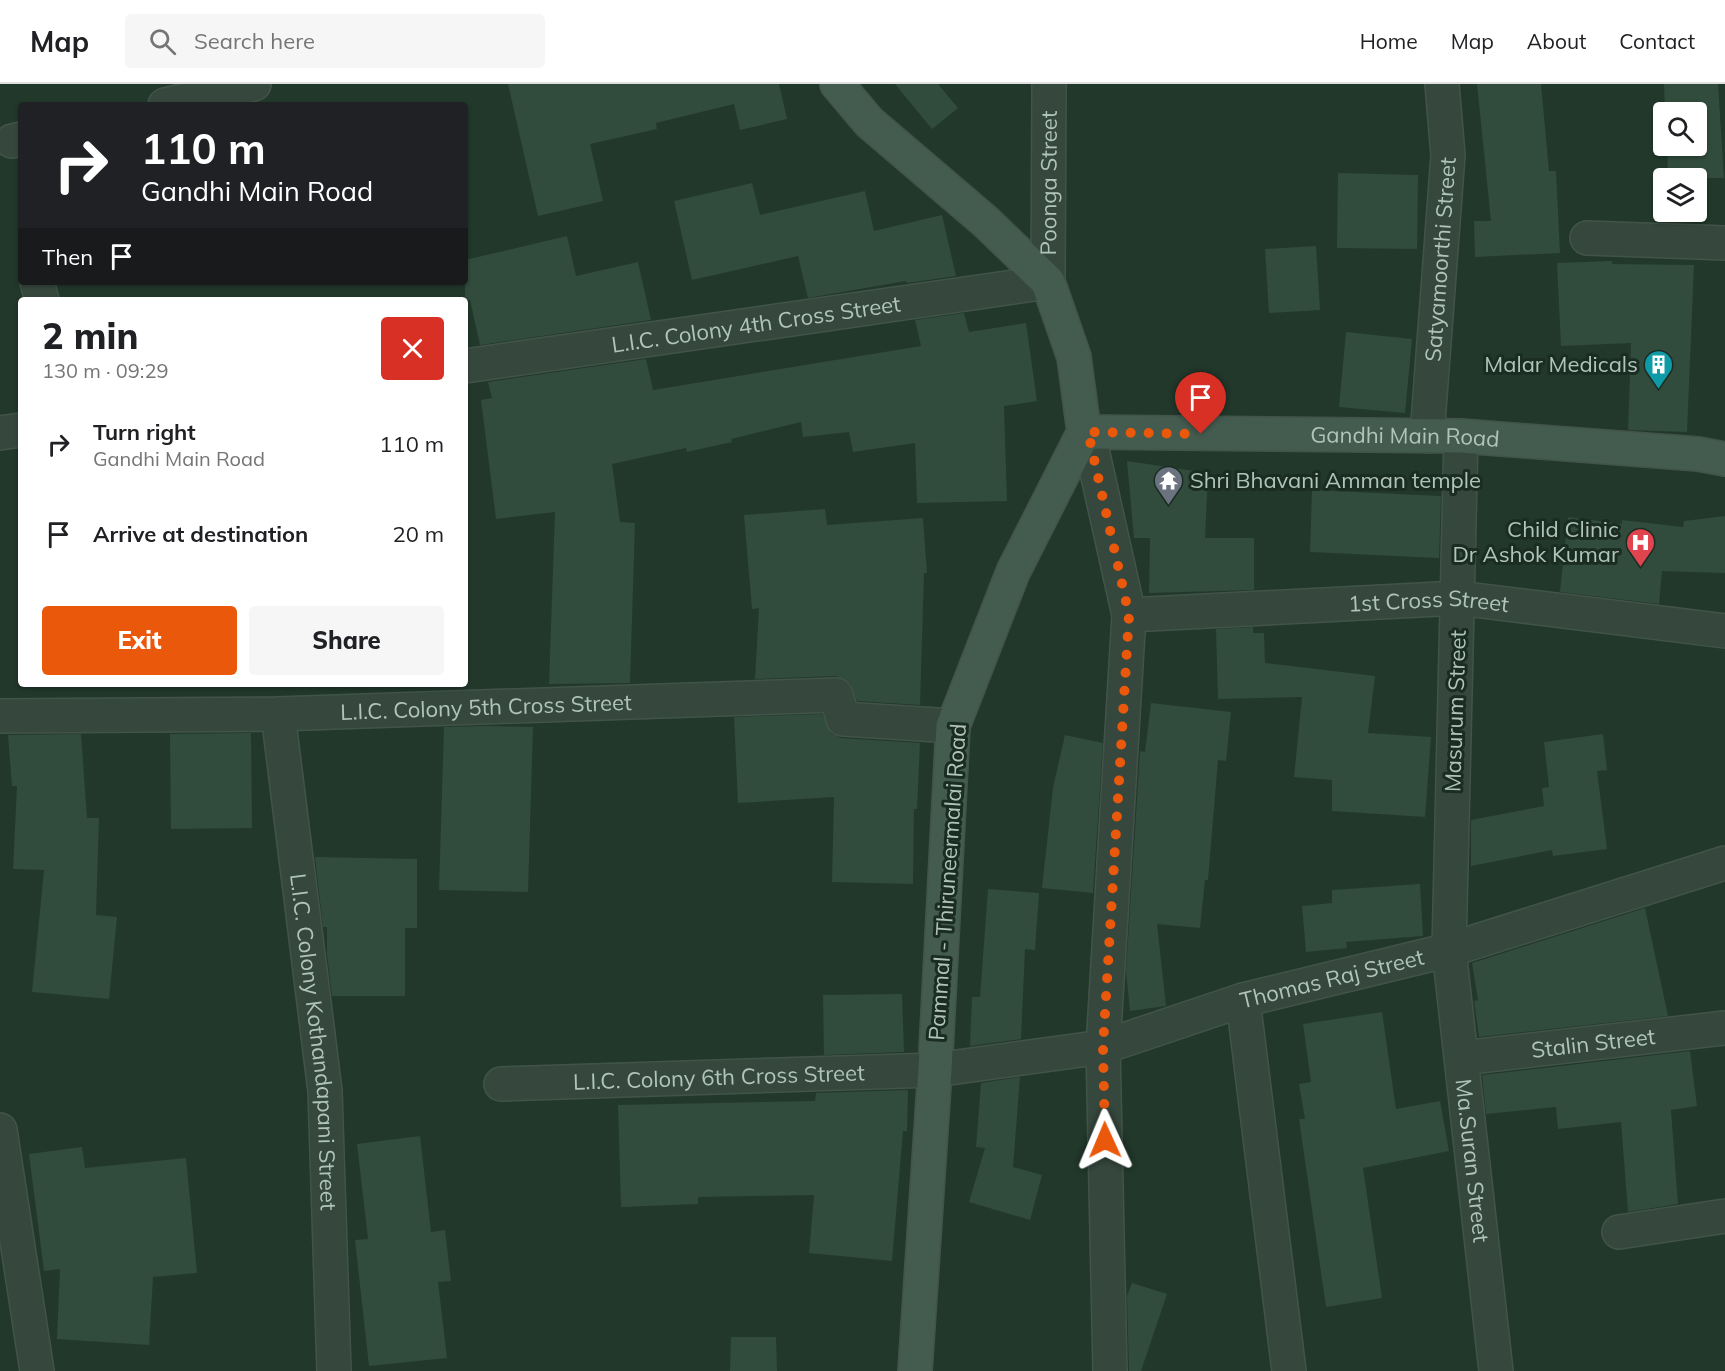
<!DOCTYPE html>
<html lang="en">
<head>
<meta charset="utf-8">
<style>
  body { margin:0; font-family:Mulish,sans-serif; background:#f6f6f6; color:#202124; height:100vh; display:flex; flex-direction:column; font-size:22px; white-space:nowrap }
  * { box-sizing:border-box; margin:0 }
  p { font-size:20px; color:#757577 }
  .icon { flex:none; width:33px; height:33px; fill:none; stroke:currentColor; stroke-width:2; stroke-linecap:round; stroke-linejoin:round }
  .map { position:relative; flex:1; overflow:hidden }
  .sheet { position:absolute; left:18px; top:213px; width:450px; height:390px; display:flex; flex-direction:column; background:#fff; border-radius:6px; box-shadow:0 2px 4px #0004 }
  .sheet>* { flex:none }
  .top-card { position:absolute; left:18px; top:18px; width:450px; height:183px; border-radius:6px; box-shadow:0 2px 4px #0004; background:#202124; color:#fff; overflow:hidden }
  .tools { position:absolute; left:1653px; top:18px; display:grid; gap:12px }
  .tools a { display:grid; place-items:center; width:54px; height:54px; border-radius:6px; background:#fff; box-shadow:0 2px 4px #0004; font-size:30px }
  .pin { position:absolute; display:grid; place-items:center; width:51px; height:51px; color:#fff; margin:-62px -26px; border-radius:50% 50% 50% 0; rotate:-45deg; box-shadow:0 0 6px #0007 }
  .pin .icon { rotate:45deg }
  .me { position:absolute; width:66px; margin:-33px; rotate:359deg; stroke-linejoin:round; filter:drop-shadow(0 0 4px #0008) }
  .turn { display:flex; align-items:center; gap:21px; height:126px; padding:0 24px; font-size:27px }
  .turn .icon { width:78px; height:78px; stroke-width:2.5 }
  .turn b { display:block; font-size:42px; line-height:51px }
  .then { display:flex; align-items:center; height:57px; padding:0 24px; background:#0003; gap:12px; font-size:22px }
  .round { display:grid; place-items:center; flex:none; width:63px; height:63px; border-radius:6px; background:#f6f6f6 }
  .summary { display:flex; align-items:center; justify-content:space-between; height:102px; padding:0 24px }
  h1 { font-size:36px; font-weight:800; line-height:45px }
  .cta { display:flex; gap:12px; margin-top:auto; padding:12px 24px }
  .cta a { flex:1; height:69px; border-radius:6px; background:#ea580c; color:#fff; font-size:24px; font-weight:800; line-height:69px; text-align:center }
  .cta a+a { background:#f6f6f6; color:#202124 }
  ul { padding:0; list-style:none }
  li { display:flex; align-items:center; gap:18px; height:90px; padding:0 24px }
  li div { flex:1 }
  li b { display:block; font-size:22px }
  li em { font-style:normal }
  header { display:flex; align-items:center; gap:36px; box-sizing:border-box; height:84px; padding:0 30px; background:#fff; border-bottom:2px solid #e0e0e0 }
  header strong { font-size:28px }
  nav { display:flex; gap:33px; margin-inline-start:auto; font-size:21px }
  .search { width:420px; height:54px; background:#f6f6f6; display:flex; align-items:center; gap:15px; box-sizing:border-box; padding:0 21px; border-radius:6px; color:#757577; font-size:22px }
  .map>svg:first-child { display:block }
  .building { fill:#314b3c }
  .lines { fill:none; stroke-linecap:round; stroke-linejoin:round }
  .street-casing { stroke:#42544a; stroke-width:36 }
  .secondary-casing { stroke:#42544a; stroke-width:36 }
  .street { stroke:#36483e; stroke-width:33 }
  .secondary { stroke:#445b4f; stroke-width:33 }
  .route { stroke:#ea580c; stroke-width:10; stroke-dasharray:0 18 }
  .labels { text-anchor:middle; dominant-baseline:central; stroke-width:6; stroke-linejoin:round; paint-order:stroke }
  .street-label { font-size:22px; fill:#b0c4ba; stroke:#1b2d23 }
  .poi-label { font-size:22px; fill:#b0c4ba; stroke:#1b2d23; text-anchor:end }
</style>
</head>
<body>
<header>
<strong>Map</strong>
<div class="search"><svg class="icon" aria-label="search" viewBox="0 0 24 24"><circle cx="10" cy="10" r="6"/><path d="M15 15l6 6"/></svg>Search here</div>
<nav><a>Home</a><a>Map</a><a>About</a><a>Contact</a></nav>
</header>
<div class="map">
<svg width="1725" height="1287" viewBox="0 0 1725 1287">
  <rect width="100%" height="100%" fill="#22382b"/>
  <g class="building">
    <polygon points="508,0 779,0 787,35 740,46 734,20 656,39 657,45 590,60 603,117 538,132"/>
    <polygon points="895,0 938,0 958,24 932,45"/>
    <polygon points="1477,0 1541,0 1549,87 1556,87 1560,169 1475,173 1474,137 1491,137"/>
    <polygon points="1664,0 1718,0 1724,94 1668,94 1667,62 1696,62 1696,28 1665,28"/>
    <polygon points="1338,89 1418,91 1417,165 1337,164"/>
    <polygon points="752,99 760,131 865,107 874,147 942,131 956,192 907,199 906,197 808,214 798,172 692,196 674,117"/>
    <polygon points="567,152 576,192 638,178 651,236 480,261 470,216 465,216 465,176"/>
    <polygon points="1316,162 1320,226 1269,229 1265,165"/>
    <polygon points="1612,177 1612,180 1694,181 1687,348 1628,346 1631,259 1561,262 1557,179"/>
    <polygon points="964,229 969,248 1026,239 1037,317 1004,322 1007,417 917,419 915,359 853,368 849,348 803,353 801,338 731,355 732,358 687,368 686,364 612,380 620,438 635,439 630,599 549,600 555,428 496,435 481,316 492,314 488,298 646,275 653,306 921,262 915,236"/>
    <polygon points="1346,248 1412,255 1405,329 1339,323"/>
    <polygon points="1127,377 1208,389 1205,454 1254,454 1254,506 1149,509 1150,454 1134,454"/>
    <polygon points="1312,406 1441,412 1439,474 1310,468"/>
    <polygon points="825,425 827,441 923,434 927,489 924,489 920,621 857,617 850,599 836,592 755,595 759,524 752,525 744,431"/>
    <polygon points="1725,432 1725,489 1662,487 1659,520 1560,508 1568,433 1622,440 1622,436 1683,443 1684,437"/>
    <polygon points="1253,543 1253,549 1264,549 1265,579 1375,592 1368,649 1431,653 1425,733 1332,727 1332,696 1294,693 1302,613 1218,615 1216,545"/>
    <polygon points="1151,619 1231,628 1226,677 1218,676 1208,796 1205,796 1200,844 1157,840 1166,922 1130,927 1126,888 1140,667 1145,668"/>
    <polygon points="822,630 831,649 841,654 920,659 917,725 914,725 913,800 832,798 834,713 738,719 734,633"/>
    <polygon points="487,642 533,643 528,808 439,806 444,643"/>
    <polygon points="251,649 252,744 171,745 170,650"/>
    <polygon points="81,650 87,734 99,734 96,831 117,833 109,915 32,908 44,786 13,785 17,702 12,702 8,651"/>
    <polygon points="1603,650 1607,686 1597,687 1607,765 1553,772 1552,766 1471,782 1471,736 1544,722 1542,704 1549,703 1544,658"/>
    <polygon points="1065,651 1103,659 1093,809 1042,804 1053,704"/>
    <polygon points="315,773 417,775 417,844 405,844 405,912 332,912 327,870 327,843 323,843"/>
    <polygon points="1420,800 1423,852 1346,858 1347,864 1306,868 1302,822 1332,819 1332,806"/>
    <polygon points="988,805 1039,809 1035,866 1025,865 1021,955 970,962 972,913 980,913"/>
    <polygon points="1645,824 1668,932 1479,953 1474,917 1478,916 1472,879"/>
    <polygon points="902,910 904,968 824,971 823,911"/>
    <polygon points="1382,928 1396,1025 1440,1017 1449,1067 1363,1084 1382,1214 1326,1223 1299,1035 1305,1035 1299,1000 1311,998 1303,940"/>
    <polygon points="1690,967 1697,1022 1671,1026 1678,1120 1628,1128 1621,1038 1558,1045 1556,1023 1486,1030 1482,991"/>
    <polygon points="1020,993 1013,1083 1042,1091 1030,1136 969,1118 985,1064 976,1063 981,999"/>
    <polygon points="908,1006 907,1047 903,1047 892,1177 809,1169 814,1111 698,1113 698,1120 621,1123 618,1021 815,1017 816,1009"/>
    <polygon points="420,1052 431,1148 445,1146 451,1197 438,1198 447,1274 369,1282 355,1156 368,1155 357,1060"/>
    <polygon points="82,1063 85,1084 186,1074 197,1189 153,1193 149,1261 57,1255 60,1185 44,1187 29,1070"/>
    <polygon points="1132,1199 1167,1210 1141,1287 1129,1287 1127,1212"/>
    <polygon points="731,1253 776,1253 777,1287 730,1287"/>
  </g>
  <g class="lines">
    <defs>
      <g id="street">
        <polyline points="165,21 254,0"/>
        <polyline points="12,57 21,55"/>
        <polyline points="1587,154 1725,159"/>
        <polyline points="37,198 42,216"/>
        <path id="s1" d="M465 282 1048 198 1049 0"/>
        <polyline points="1088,348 1129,531 1103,963 1110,1287"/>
        <polyline points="0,349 21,346"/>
        <path id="s2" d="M1427 352 1448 71 1442 0"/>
        <path id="s3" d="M1461 352 1449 866 1496 1287"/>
        <path id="s4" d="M1129 531 1458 514 1725 547"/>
        <path id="s5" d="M278 630 325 1007 334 1287"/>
        <path id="s6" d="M0 632 278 630 836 611 843 635 953 642"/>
        <polyline points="1243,916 1289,1287"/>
        <path id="s7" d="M1462 974 1725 944"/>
        <path id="s8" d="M501 1000 935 986 1103 963 1243 916 1449 866 1725 779"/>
        <polyline points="0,1046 37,1287"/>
        <polyline points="1619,1148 1725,1132"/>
      </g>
      <g id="secondary">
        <polyline points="837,0 869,38 986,138 1048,198 1074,273 1084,348 1013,488 953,642 935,986 915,1287"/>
        <path id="s9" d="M1084 348 1461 352 1698 370 1725 375"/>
      </g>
    </defs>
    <use href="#street" class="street-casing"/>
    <use href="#secondary" class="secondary-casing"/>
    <use href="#street" class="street"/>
    <use href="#secondary" class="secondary"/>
  </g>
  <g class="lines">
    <polyline class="route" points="1105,1056 1103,963 1129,531 1088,348 1201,350"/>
  </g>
  <defs>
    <symbol id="building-pin" viewBox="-11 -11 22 30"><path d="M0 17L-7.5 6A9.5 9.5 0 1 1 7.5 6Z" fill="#0f9aa8" stroke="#1b2d23"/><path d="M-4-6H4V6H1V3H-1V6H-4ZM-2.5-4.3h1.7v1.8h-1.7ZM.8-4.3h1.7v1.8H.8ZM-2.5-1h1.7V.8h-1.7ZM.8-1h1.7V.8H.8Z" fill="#fff"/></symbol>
    <symbol id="temple-pin" viewBox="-11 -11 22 30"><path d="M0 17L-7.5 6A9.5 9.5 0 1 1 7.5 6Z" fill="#6b7280" stroke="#1b2d23"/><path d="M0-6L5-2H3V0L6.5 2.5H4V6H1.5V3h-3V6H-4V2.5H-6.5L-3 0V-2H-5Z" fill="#fff"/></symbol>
    <symbol id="hospital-pin" viewBox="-11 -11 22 30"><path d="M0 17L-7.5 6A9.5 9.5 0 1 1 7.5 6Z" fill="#e0444e" stroke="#1b2d23"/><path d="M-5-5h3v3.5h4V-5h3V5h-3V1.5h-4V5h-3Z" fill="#fff"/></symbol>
  </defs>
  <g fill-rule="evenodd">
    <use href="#building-pin" x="1642" y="264" width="33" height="45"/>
    <use href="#temple-pin" x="1152" y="380" width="33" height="45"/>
    <use href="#hospital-pin" x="1624" y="442" width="33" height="45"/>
  </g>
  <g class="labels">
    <g class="street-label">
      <text stroke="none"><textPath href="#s1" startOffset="688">Poonga Street</textPath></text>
      <text stroke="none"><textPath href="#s2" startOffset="177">Satyamoorthi Street</textPath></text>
      <text stroke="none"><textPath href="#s1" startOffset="294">L.I.C. Colony 4th Cross Street</textPath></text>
      <text stroke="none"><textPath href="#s9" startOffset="321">Gandhi Main Road</textPath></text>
      <text stroke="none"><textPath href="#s4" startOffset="300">1st Cross Street</textPath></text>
      <text stroke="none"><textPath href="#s6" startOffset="486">L.I.C. Colony 5th Cross Street</textPath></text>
      <text transform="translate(1455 627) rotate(-88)">Masurum Street</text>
      <text transform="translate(947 798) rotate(-86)">Pammal - Thiruneermalai Road</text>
      <text stroke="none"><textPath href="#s8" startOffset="843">Thomas Raj Street</textPath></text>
      <text stroke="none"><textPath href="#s5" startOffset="330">L.I.C. Colony Kothandapani Street</textPath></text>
      <text stroke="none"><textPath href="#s7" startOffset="132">Stalin Street</textPath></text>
      <text stroke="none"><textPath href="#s8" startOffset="218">L.I.C. Colony 6th Cross Street</textPath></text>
      <text stroke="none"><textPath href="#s3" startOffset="726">Ma.Suran Street</textPath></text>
    </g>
    <g class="poi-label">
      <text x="1638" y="280">Malar Medicals</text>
      <text x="1190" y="396" text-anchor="start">Shri Bhavani Amman temple</text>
      <text x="1619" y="445">Child Clinic<tspan x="1619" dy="25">Dr Ashok Kumar</tspan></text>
    </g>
  </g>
</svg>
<div class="tools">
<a><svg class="icon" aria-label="search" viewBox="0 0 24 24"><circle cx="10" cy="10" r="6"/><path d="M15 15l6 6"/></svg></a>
<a><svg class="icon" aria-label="layers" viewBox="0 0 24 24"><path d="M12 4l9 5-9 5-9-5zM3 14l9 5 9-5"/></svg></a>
</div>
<div class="pin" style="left:1201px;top:350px;background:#d93025"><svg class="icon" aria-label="arrive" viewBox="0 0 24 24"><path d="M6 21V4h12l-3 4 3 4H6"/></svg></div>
<svg class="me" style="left:1105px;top:1056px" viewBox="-20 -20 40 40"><path d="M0-17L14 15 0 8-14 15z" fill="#ea580c" stroke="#fff" stroke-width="4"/></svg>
<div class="top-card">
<div class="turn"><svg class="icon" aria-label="right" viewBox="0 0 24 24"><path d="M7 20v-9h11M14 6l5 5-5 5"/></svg><div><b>110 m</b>Gandhi Main Road</div></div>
<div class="then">Then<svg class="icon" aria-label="arrive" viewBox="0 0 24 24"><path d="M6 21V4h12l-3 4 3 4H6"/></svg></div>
</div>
<section class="sheet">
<div class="summary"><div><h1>2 min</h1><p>130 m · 09:29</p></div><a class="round" style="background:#d93025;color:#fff"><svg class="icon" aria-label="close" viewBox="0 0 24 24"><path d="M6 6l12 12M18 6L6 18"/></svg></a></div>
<ul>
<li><svg class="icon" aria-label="right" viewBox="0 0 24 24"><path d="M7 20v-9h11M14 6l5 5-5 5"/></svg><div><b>Turn right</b><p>Gandhi Main Road</p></div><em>110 m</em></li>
<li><svg class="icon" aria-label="arrive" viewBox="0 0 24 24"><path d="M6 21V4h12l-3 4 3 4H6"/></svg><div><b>Arrive at destination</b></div><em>20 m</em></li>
</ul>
<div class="cta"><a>Exit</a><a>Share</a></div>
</section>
</div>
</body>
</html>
